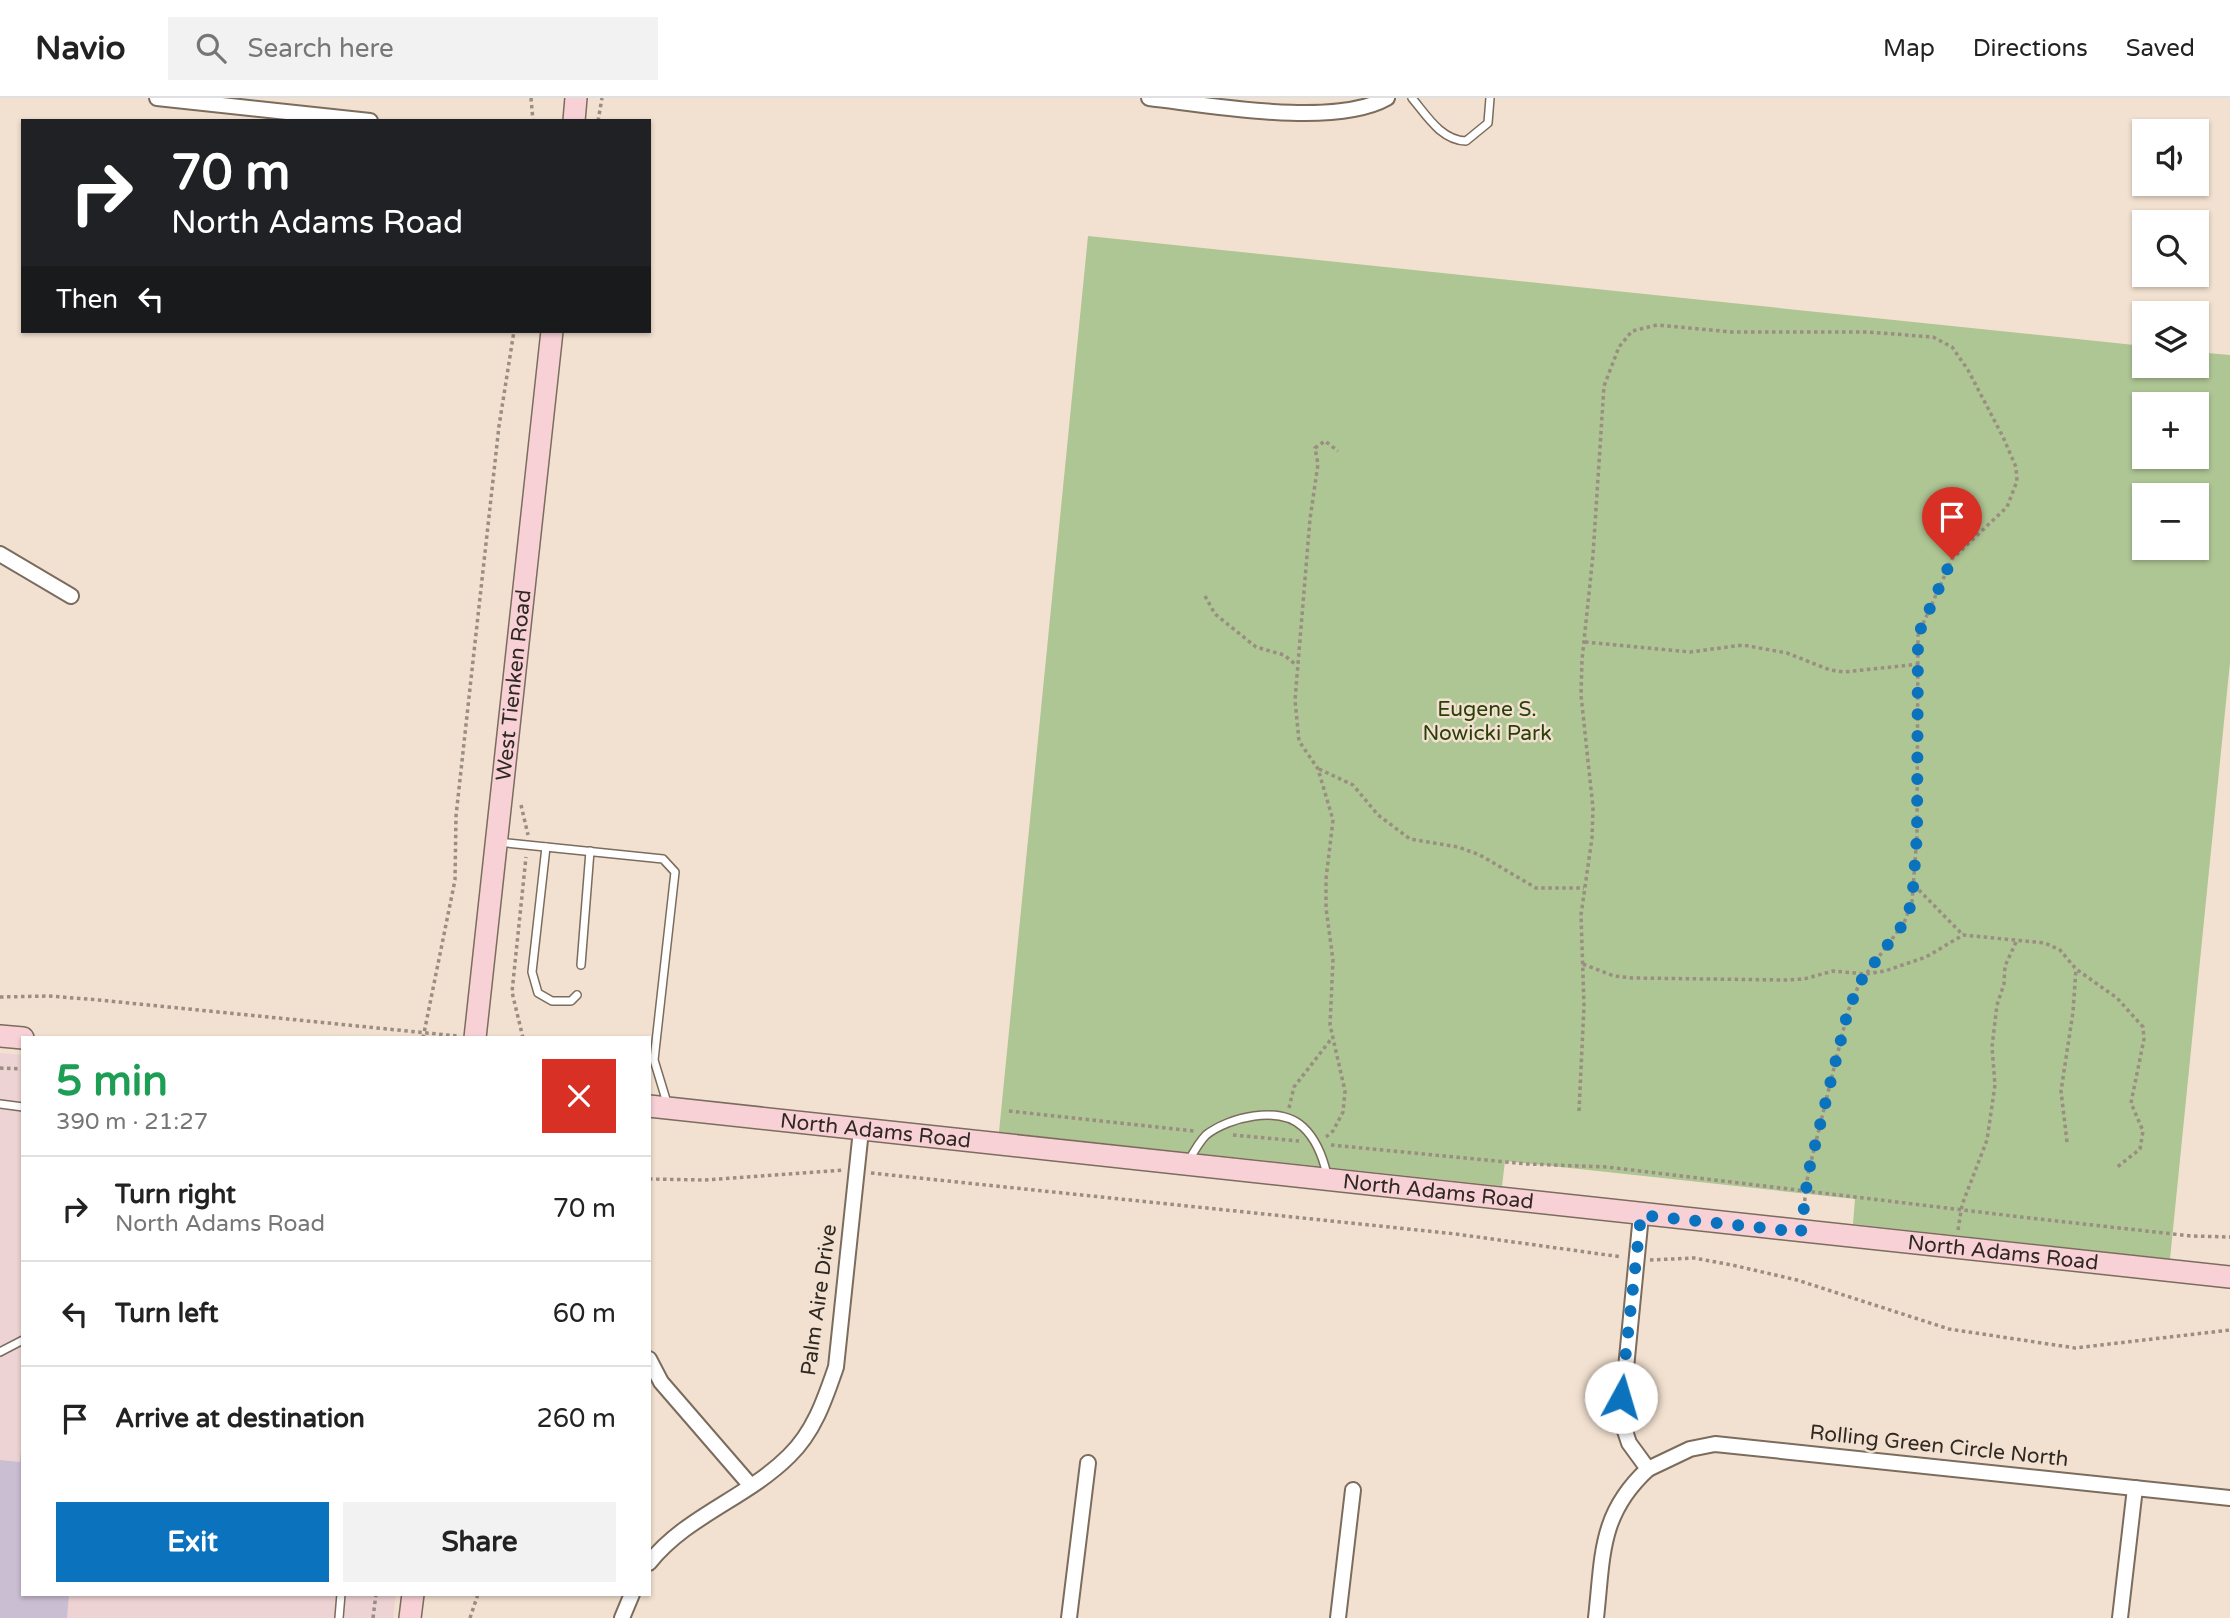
<!DOCTYPE html>
<html lang="en">
<head>
<meta charset="utf-8">
<style>
  body { margin:0; font-family:"Varela Round",sans-serif; background:#f2f2f2; color:#222; height:100vh; display:flex; flex-direction:column; font-size:26px; white-space:nowrap }
  * { box-sizing:border-box; margin:0 }
  p { font-size:23px; color:#767676 }
  .icon { flex:none; width:38px; height:38px; fill:none; stroke:currentColor; stroke-width:2; stroke-linecap:round; stroke-linejoin:round }
  .map { position:relative; flex:1; overflow:hidden }
  .sheet { position:absolute; left:21px; top:938px; width:630px; height:560px; display:flex; flex-direction:column; background:#fff; border-radius:0px; box-shadow:0 2px 5px #0004 }
  .sheet>* { flex:none }
  .guide { position:absolute; left:21px; top:21px; width:630px; height:214px; border-radius:0px; box-shadow:0 2px 5px #0004; background:#202124; color:#fff; overflow:hidden }
  .fabs { position:absolute; left:2132px; top:21px; display:grid; gap:14px }
  .fabs a { display:grid; place-items:center; width:77px; height:77px; border-radius:0px; background:#fff; box-shadow:0 2px 5px #0004; font-size:35px }
  .pin { position:absolute; display:grid; place-items:center; width:60px; height:60px; color:#fff; margin:-72px -30px; border-radius:50% 50% 50% 0; rotate:-45deg; box-shadow:0 0 7px #0007 }
  .pin .icon { rotate:45deg }
  .me { position:absolute; width:77px; margin:-38px; rotate:6deg; stroke-linejoin:round; filter:drop-shadow(0 0 5px #0008) }
  .turn { display:flex; align-items:center; gap:24px; height:147px; padding:0 35px; font-size:32px }
  .turn .icon { width:91px; height:91px; stroke-width:2.5 }
  .turn b { display:block; font-size:49px; line-height:60px }
  .then { display:flex; align-items:center; height:66px; padding:0 35px; background:#0003; gap:14px; font-size:26px }
  .round { display:grid; place-items:center; flex:none; width:74px; height:74px; border-radius:0px; background:#f2f2f2 }
  .overview { display:flex; align-items:center; justify-content:space-between; height:119px; padding:0 35px }
  h1 { font-size:42px; font-weight:800; line-height:52px; color:#1e9e55 }
  .cta { display:flex; gap:14px; margin-top:auto; padding:14px 35px }
  .cta a { flex:1; height:80px; border-radius:0px; background:#0b72be; color:#fff; font-size:28px; font-weight:800; line-height:80px; text-align:center }
  .cta a+a { background:#f2f2f2; color:#222 }
  ul { padding:0; list-style:none }
  li { display:flex; align-items:center; gap:21px; height:105px; padding:0 35px; border-top:2px solid #e0e0e0 }
  li div { flex:1 }
  li b { display:block; font-size:26px }
  li em { font-style:normal }
  header { display:flex; align-items:center; gap:42px; box-sizing:border-box; height:98px; padding:0 35px; background:#fff; border-bottom:2px solid #e0e0e0 }
  header strong { font-size:33px }
  nav { display:flex; gap:38px; margin-inline-start:auto; font-size:24px }
  .search { width:490px; height:63px; background:#f2f2f2; display:flex; align-items:center; gap:18px; box-sizing:border-box; padding:0 24px; border-radius:0px; color:#767676; font-size:26px }
  .map>svg:first-child { display:block }
  .education { fill:#eed3d4 }
  .green { fill:#aec594; fill-rule:evenodd }
  .building { fill:#cabed2 }
  .lines { fill:none; stroke-linecap:round; stroke-linejoin:round }
  .lane-casing { stroke:#7b6c5d; stroke-width:10 }
  .street-casing { stroke:#7b6c5d; stroke-width:18 }
  .secondary-casing { stroke:#7b6c5d; stroke-width:24 }
  .path { stroke:#9a8d81; stroke-width:3.5; stroke-dasharray:3.5 3.5; stroke-linecap:butt }
  .lane { stroke:#fff; stroke-width:7 }
  .street { stroke:#fff; stroke-width:14 }
  .secondary { stroke:#f7d1d6; stroke-width:21 }
  .route { stroke:#0b72be; stroke-width:12; stroke-dasharray:0 21.6 }
  .labels { text-anchor:middle; dominant-baseline:central; stroke-width:5; stroke-linejoin:round; paint-order:stroke }
  .street-label { font-size:21px; fill:#302923; stroke:#f2e1d0 }
  .park-label { font-size:21px; fill:#2a3f08; stroke:#f2e1d0 }
</style>
</head>
<body>
<header>
<strong>Navio</strong>
<div class="search"><svg class="icon" aria-label="search" viewBox="0 0 24 24"><circle cx="10" cy="10" r="6"/><path d="M15 15l6 6"/></svg>Search here</div>
<nav><a>Map</a><a>Directions</a><a>Saved</a></nav>
</header>
<div class="map">
<svg width="2230" height="1520" viewBox="0 0 2230 1520">
  <rect width="100%" height="100%" fill="#f2e1d0"/>
  <polygon class="education" points="0,955 23,957 23,1496 396,1496 393,1520 0,1520"/>
  <path class="green" d="M1088 138 2144 248V268H2196V254L2230 257V564L2170 1161 1853 1126 1855 1101 1505 1063 1502 1088 999 1034ZM2144 306H2196V359H2144ZM2144 397H2196V450H2144Z"/>
  <polygon class="building" points="21,1354 23,1496 69,1496 67,1520 0,1520 0,1362 20,1364"/>
  <g class="lines">
    <defs>
      <g id="lane">
        <path d="M1412 0C1427 18 1441 42 1466 43L1488 25 1490 0"/>
        <polyline points="497,744 663,761 675,774 654,962 668,1008"/>
        <polyline points="546,749 532,874 538,895 552,903 571,903 577,897"/>
        <polyline points="581,867 590,753"/>
        <polyline points="0,1006 23,1009"/>
        <path d="M1188 1064C1193 1055 1199 1044 1206 1037 1229 1019 1279 1007 1303 1029 1317 1042 1323 1059 1327 1077"/>
        <polyline points="0,1254 23,1242"/>
        <polyline points="339,1520 341,1496"/>
      </g>
      <g id="street">
        <polyline points="157,0 370,23"/>
        <path d="M1149 0C1210 7 1334 30 1387 0"/>
        <polyline points="0,456 71,498"/>
        <polyline points="649,1261 661,1284 751,1388"/>
        <polyline points="1648,1371 1690,1351 1715,1346 2230,1400"/>
        <path d="M649 1465C686 1418 747 1400 789 1358 814 1334 825 1301 836 1269L861 1032"/>
        <polyline points="622,1520 632,1496"/>
        <polyline points="1069,1520 1088,1365"/>
        <polyline points="1338,1520 1353,1392"/>
        <path d="M1596 1520C1603 1458 1599 1416 1648 1371L1629 1345 1621 1321 1641 1117"/>
        <polyline points="2120,1520 2135,1390"/>
      </g>
      <g id="secondary">
        <polyline points="574,23 576,0"/>
        <polyline points="0,938 23,940"/>
        <path id="s1" d="M475 940 552 233"/>
        <path id="s2" d="M649 1008 2230 1179"/>
        <polyline points="410,1520 413,1496"/>
      </g>
    </defs>
    <use href="#lane" class="lane-casing"/>
    <use href="#street" class="street-casing"/>
    <use href="#secondary" class="secondary-casing"/>
    <g class="path">
      <polyline points="531,0 533,23"/>
      <polyline points="598,23 602,0"/>
      <polyline points="1205,498 1215,516 1256,549 1284,557 1295,566"/>
      <polyline points="1585,544 1690,554 1743,547 1787,555 1830,572 1844,574 1920,566"/>
      <polyline points="1319,671 1353,687 1378,717 1410,741 1458,749 1480,757 1536,790 1584,790"/>
      <polyline points="521,707 528,737"/>
      <polyline points="1914,787 1963,837"/>
      <polyline points="1583,866 1614,878 1633,880 1785,882 1804,881 1833,873 1866,876 1885,873 1926,859 1963,837 2045,845 2060,852 2076,871 2117,900 2143,929 2144,941 2131,1005 2143,1033 2140,1051 2116,1070"/>
      <polyline points="0,899 49,898 99,902 457,938"/>
      <polyline points="423,940 455,782 456,718 471,581 499,328 514,233"/>
      <polyline points="523,940 512,894 526,759"/>
      <polyline points="0,970 23,971"/>
      <polyline points="1289,1010 1294,989 1332,940"/>
      <polyline points="1009,1013 1194,1033"/>
      <polyline points="1579,1013 1584,908 1581,817 1592,740 1593,710 1581,597 1582,562 1593,457 1604,288 1619,249 1632,233 1657,227 1732,234 1867,234 1933,239 1952,249 1968,272 2003,339 2016,369 2017,383 2007,409 1952,461 1918,537 1917,737 1912,804 1904,825 1860,884 1848,913 1808,1076 1803,1116"/>
      <polyline points="1233,1037 1299,1043"/>
      <polyline points="1326,1039 1333,1033 1343,1014 1345,993 1330,927 1333,862 1326,810 1326,781 1333,722 1318,671 1299,643 1295,602 1310,421 1318,366 1315,350 1325,343 1338,353"/>
      <polyline points="2067,1044 2061,993 2073,914 2076,871"/>
      <polyline points="1331,1047 1527,1066 1607,1069 2021,1119 2191,1138 2230,1139"/>
      <polyline points="871,1075 1456,1136 1622,1159"/>
      <polyline points="649,1081 705,1082 843,1072"/>
      <polyline points="1958,1132 1962,1107 1987,1042 1995,987 1992,949 1997,907 2004,886 2005,868 2016,844"/>
      <polyline points="1650,1162 1694,1160 1732,1167 1797,1182 1949,1231 2075,1250 2230,1232"/>
      <polyline points="373,1520 376,1496"/>
      <polyline points="470,1520 478,1496"/>
    </g>
    <use href="#lane" class="lane"/>
    <use href="#street" class="street"/>
    <use href="#secondary" class="secondary"/>
  </g>
  <g class="lines">
    <polyline class="route" points="1621,1299 1641,1117 1801,1134 1808,1076 1848,913 1860,884 1904,825 1912,804 1917,737 1918,537 1952,461"/>
  </g>
  <g class="labels">
    <g class="street-label">
      <text stroke="none"><textPath href="#s1" startOffset="355">West Tienken Road</textPath></text>
      <text stroke="none"><textPath href="#s2" startOffset="228">North Adams Road</textPath></text>
      <text stroke="none"><textPath href="#s2" startOffset="794">North Adams Road</textPath></text>
      <text stroke="none"><textPath href="#s2" startOffset="1362">North Adams Road</textPath></text>
      <text transform="translate(819 1202) rotate(-82)">Palm Aire Drive</text>
      <text transform="translate(1939 1348) rotate(6)">Rolling Green Circle North</text>
    </g>
    <g class="park-label">
      <text x="1487" y="611">Eugene S.<tspan x="1487" dy="24">Nowicki Park</tspan></text>
    </g>
  </g>
</svg>
<div class="fabs">
<a><svg class="icon" aria-label="sound" viewBox="0 0 24 24"><path d="M4 9h4l5-4v14l-5-4H4zM17 9q2 3 0 6"/></svg></a>
<a><svg class="icon" aria-label="search" viewBox="0 0 24 24"><circle cx="10" cy="10" r="6"/><path d="M15 15l6 6"/></svg></a>
<a><svg class="icon" aria-label="layers" viewBox="0 0 24 24"><path d="M12 4l9 5-9 5-9-5zM3 14l9 5 9-5"/></svg></a>
<a>+</a>
<a>−</a>
</div>
<div class="pin" style="left:1952px;top:461px;background:#d93025"><svg class="icon" aria-label="arrive" viewBox="0 0 24 24"><path d="M6 21V4h12l-3 4 3 4H6"/></svg></div>
<svg class="me" style="left:1621px;top:1299px" viewBox="-20 -20 40 40"><circle r="19" fill="#fff"/><path d="M0-13L10 11 0 6-10 11z" fill="#0b72be"/></svg>
<div class="guide">
<div class="turn"><svg class="icon" aria-label="right" viewBox="0 0 24 24"><path d="M7 20v-9h11M14 6l5 5-5 5"/></svg><div><b>70 m</b>North Adams Road</div></div>
<div class="then">Then<svg class="icon" aria-label="left" viewBox="0 0 24 24"><path d="M17 20v-9H6M10 6l-5 5 5 5"/></svg></div>
</div>
<section class="sheet">
<div class="overview"><div><h1>5 min</h1><p>390 m · 21:27</p></div><a class="round" style="background:#d93025;color:#fff"><svg class="icon" aria-label="close" viewBox="0 0 24 24"><path d="M6 6l12 12M18 6L6 18"/></svg></a></div>
<ul>
<li><svg class="icon" aria-label="right" viewBox="0 0 24 24"><path d="M7 20v-9h11M14 6l5 5-5 5"/></svg><div><b>Turn right</b><p>North Adams Road</p></div><em>70 m</em></li>
<li><svg class="icon" aria-label="left" viewBox="0 0 24 24"><path d="M17 20v-9H6M10 6l-5 5 5 5"/></svg><div><b>Turn left</b></div><em>60 m</em></li>
<li><svg class="icon" aria-label="arrive" viewBox="0 0 24 24"><path d="M6 21V4h12l-3 4 3 4H6"/></svg><div><b>Arrive at destination</b></div><em>260 m</em></li>
</ul>
<div class="cta"><a>Exit</a><a>Share</a></div>
</section>
</div>
</body>
</html>
